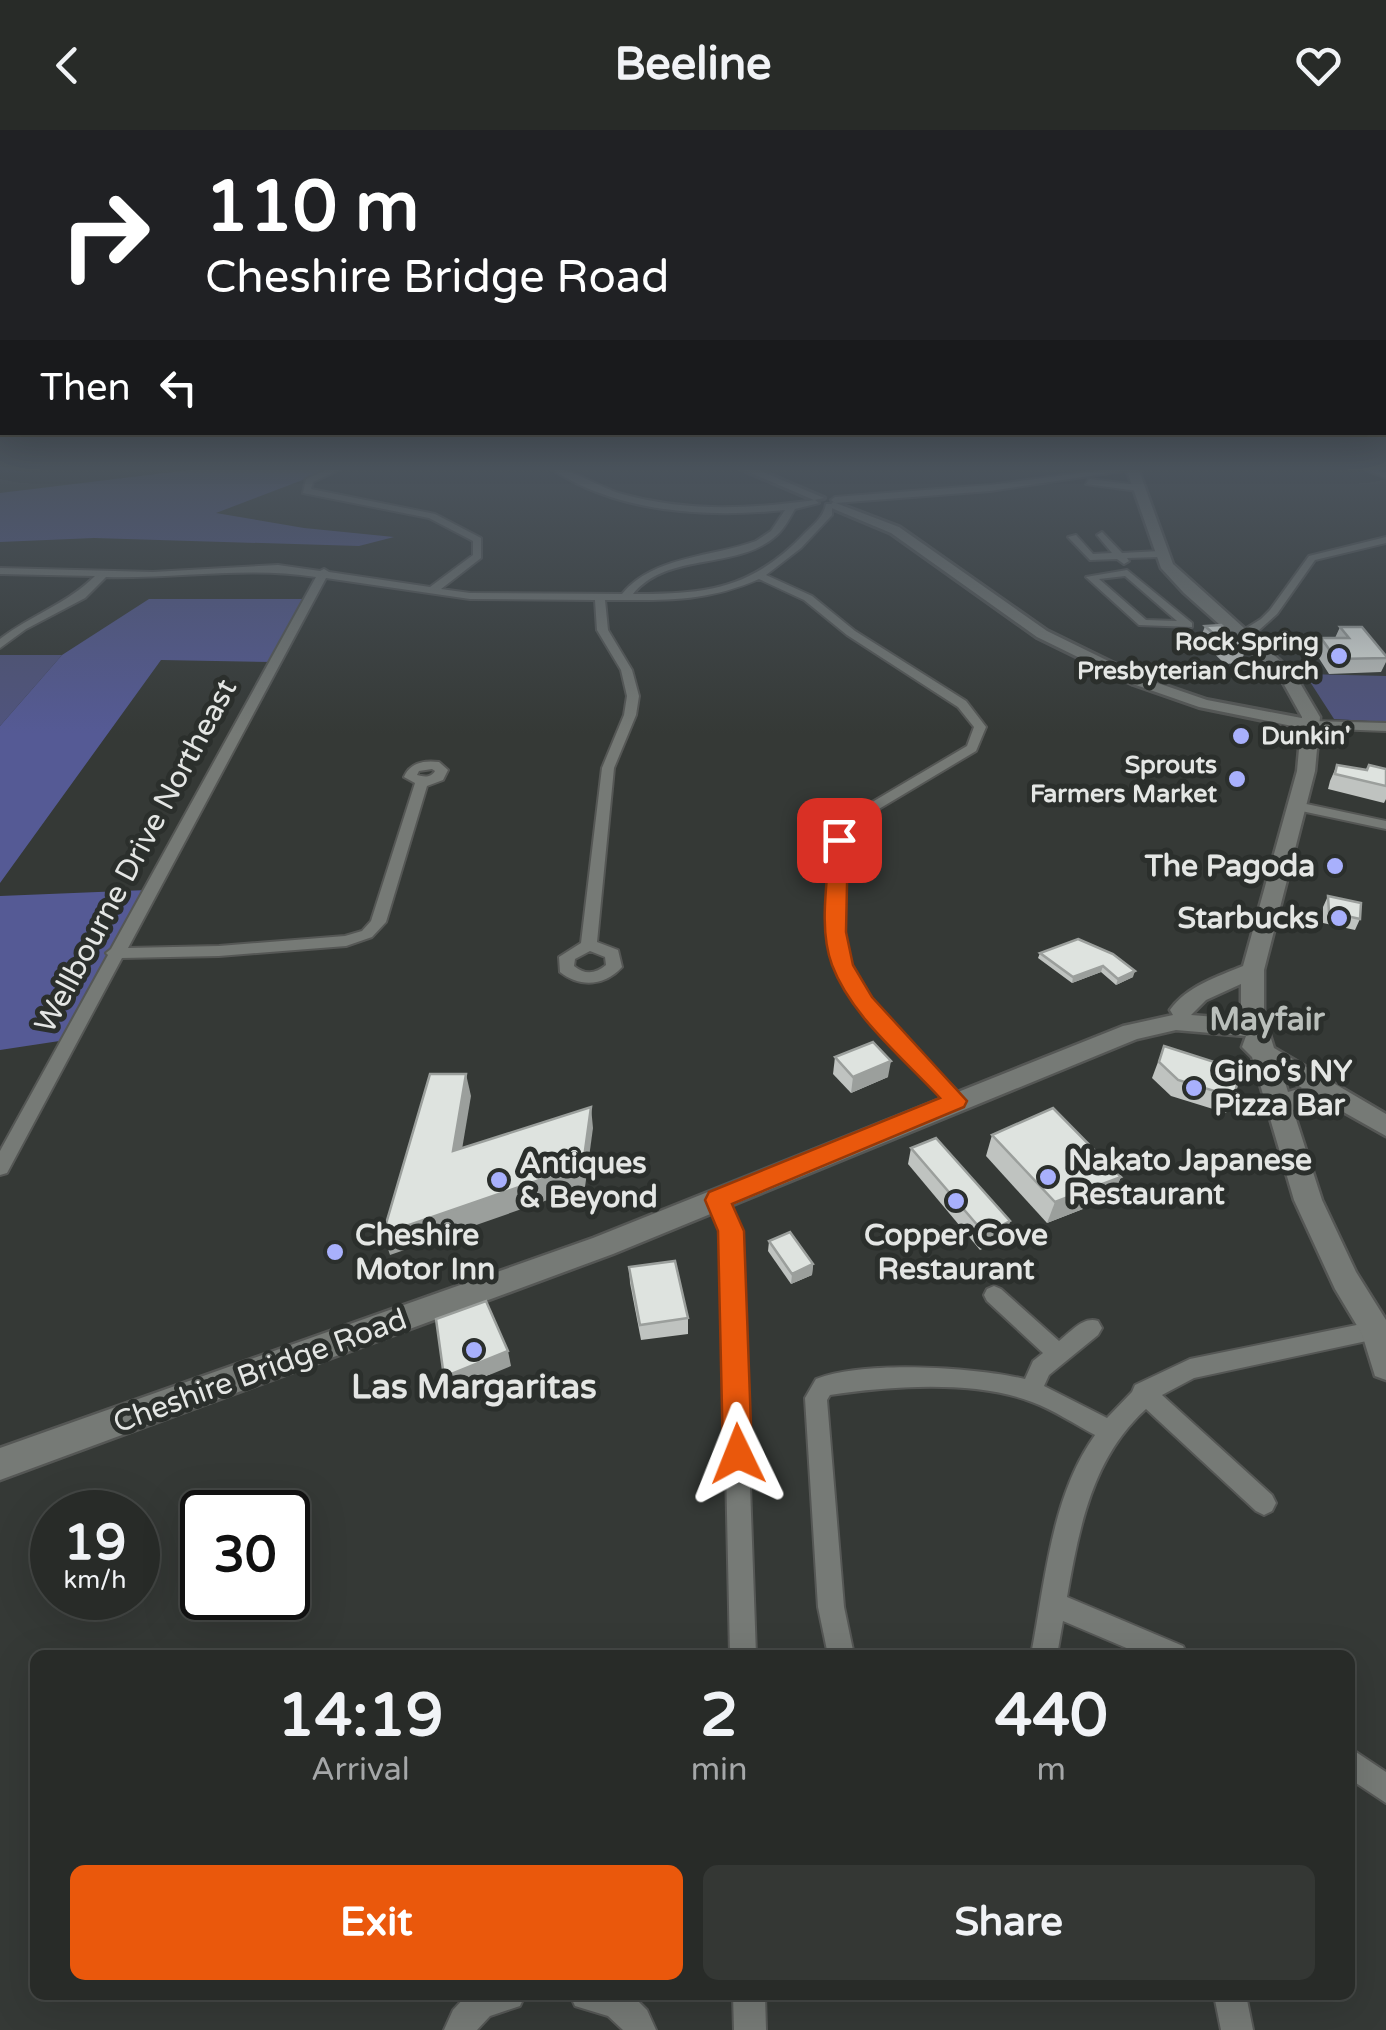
<!DOCTYPE html>
<html lang="en">
<head>
<meta charset="utf-8">
<style>
  body { margin:0; font-family:"Varela Round",sans-serif; background:#343734; color:#f1f3f6; height:100vh; display:flex; flex-direction:column; font-size:38px; white-space:nowrap }
  * { box-sizing:border-box; margin:0 }
  p { font-size:32px; color:#a5a7a8 }
  .icon { flex:none; width:55px; height:55px; fill:none; stroke:currentColor; stroke-width:2; stroke-linecap:round; stroke-linejoin:round }
  .map { position:relative; flex:1; overflow:hidden }
  .drawer { position:absolute; left:30px; top:1520px; width:1325px; height:350px; display:flex; flex-direction:column; background:#282b28; border-radius:15px; box-shadow:0 10px 40px #0002,0 0 0 2px #444745 }
  .drawer>* { flex:none }
  .banner { position:absolute; left:0px; top:0px; width:1388px; height:305px; box-shadow:0 10px 40px #0002,0 0 0 2px #444745; background:#202124; color:#fff; overflow:hidden }
  .speed { position:absolute; left:30px; top:1360px; display:flex; gap:20px; font-size:50px; font-weight:700; text-align:center }
  .speed>* { display:grid; place-content:center; width:130px; height:130px; border-radius:50%; background:#282b28; box-shadow:0 10px 40px #0002,0 0 0 2px #444745; line-height:1 }
  .speed small { font-size:25px; font-weight:400 }
  .speed .limit { border:5px solid #111; border-radius:15px; background:#fff; color:#111 }
  .pin { position:absolute; display:grid; place-items:center; width:85px; height:85px; color:#fff; margin:-42px; border-radius:20px; box-shadow:0 5px 15px #0006 }
  .me { position:absolute; width:110px; margin:-55px; rotate:358deg; stroke-linejoin:round; filter:drop-shadow(0 0 8px #0008) }
  .turn { display:flex; align-items:center; gap:35px; height:210px; padding:0 40px; font-size:45px }
  .turn .icon { width:130px; height:130px; stroke-width:2.5 }
  .turn b { display:block; font-size:70px; line-height:85px }
  .then { display:flex; align-items:center; height:95px; padding:0 40px; background:#0003; gap:20px; font-size:38px }
  .eta { display:flex; justify-content:space-evenly; align-items:center; height:170px; text-align:center }
  .eta b { font-size:60px; font-weight:700; line-height:70px }
  .action { display:flex; gap:20px; margin-top:auto; padding:20px 40px }
  .action a { flex:1; height:115px; border-radius:15px; background:#ea580c; color:#fff; font-size:40px; font-weight:700; line-height:115px; text-align:center }
  .action a+a { background:#343734; color:#f1f3f6 }
  header { display:flex; justify-content:space-between; align-items:center; height:130px; padding:0 40px; background:#282b28; font-size:45px; font-weight:700 }
  .map>svg:first-child { display:block }
  .green { fill:#50547e }
  .forest { fill:#555a95 }
  .lines { fill:none; stroke-linecap:round; stroke-linejoin:round }
  .minor-casing { stroke:#555755; stroke-width:4 }
  .tertiary-casing { stroke:#555755; stroke-width:6 }
  .secondary-casing { stroke:#555755; stroke-width:5 }
  .minor { fill:#767a76; fill-rule:evenodd }
  .tertiary { fill:#767a76; fill-rule:evenodd }
  .secondary { fill:#767a76; fill-rule:evenodd }
  .wall { fill:#bfc3c0 }
  .shaded-wall { fill:#9b9f9c }
  .building { fill:#dee3df; stroke:#9b9f9c; stroke-width:2.5 }
  .route { fill:#ea580c; stroke:#983908; stroke-width:2.5 }
  .poi-dot { fill:#a8b0fc; stroke:#2b2f2c; stroke-width:4 }
  .labels { text-anchor:middle; dominant-baseline:central; stroke-width:10; stroke-linejoin:round; paint-order:stroke }
  .far-poi-label { font-size:25px; font-weight:bold; fill:#e4e6e4; stroke:#2b2f2c; text-anchor:end }
  .street-label { font-size:30px; fill:#e4e6e4; stroke:#2b2f2c }
  .poi-label { font-size:30px; font-weight:bold; fill:#e4e6e4; stroke:#2b2f2c; text-anchor:start }
  .neighbourhood-label { font-size:32px; font-weight:bold; fill:#babfbb; stroke:#2b2f2c }
  .near-poi-label { font-size:35px; font-weight:bold; fill:#e4e6e4; stroke:#2b2f2c }
</style>
</head>
<body>
<header><svg class="icon" aria-label="back" viewBox="0 0 24 24"><path d="M15 5l-7 7 7 7"/></svg>Beeline<svg class="icon" aria-label="heart" viewBox="0 0 24 24"><path d="M12 20l-8-8c-3-5 5-10 8-4 3-6 11-1 8 4z"/></svg></header>
<div class="map">
<svg width="1386" height="1900" viewBox="0 0 1386 1900">
  <rect width="100%" height="100%" fill="#353936"/>
  <g class="green">
    <polygon points="0,525 62,525 0,596"/>
    <polygon points="1305,544 1386,546 1386,592 1334,589"/>
  </g>
  <g class="forest">
    <polygon points="206,338 334,338 216,383 304,398 394,407 359,416 94,408 0,412 0,363"/>
    <polygon points="149,469 308,469 274,532 161,530 0,753 0,596 62,525"/>
    <polygon points="147,760 66,910 0,920 0,766"/>
  </g>
  <g class="lines">
    <defs>
      <g id="minor">
        <path d="M331 338H343L313 352 311 359 435 384 481 408V428L441 459 470 463 622 464C653 426 713 427 756 411L771 401 785 380C707 388 617 383 550 338 572 338 600 358 622 364 686 382 750 379 815 370L819 373 795 379C790 387 785 398 777 405 738 441 668 421 633 464 705 464 751 460 804 404 813 395 824 387 826 374H832V385L801 418 766 445 812 466 855 501 966 571 986 597 976 621 857 692C844 710 846 731 845 752 844 773 841 794 844 814 855 873 923 925 962 966L965 971 962 976H950L882 905 851 866 830 821 828 783 834 711 847 687 967 616 974 597 958 577 847 505 804 470 759 449C704 473 662 470 605 470L608 500 632 540 639 566 636 585 614 638 597 812 618 820 622 837C605 856 580 858 560 842L559 827 581 813 602 638 624 585 627 566 621 540 597 500 595 470 470 469 326 448 128 818 219 816 345 806 362 801 371 791 415 653 404 647C410 633 423 630 439 632L448 640 443 650 427 656 386 792 372 807 346 816 219 826 122 828 7 1043 0 1045V1021L108 825 106 823 111 819 316 447C247 436 176 449 106 447L85 468 26 499 0 518V509C31 485 67 474 95 446L0 444V438L153 442 278 435 320 441 324 439 329 442 430 457 473 425V411L429 388 303 363 306 349ZM432 639 435 641C431 648 424 647 417 645L419 641ZM590 821 605 827 606 835C595 844 585 845 574 836L575 829Z"/>
        <polygon points="1119,338 1136,339 990,361 835,373 831,370 835,367 990,355"/>
        <polygon points="1365,338 1386,342 1386,348 1366,340"/>
        <polygon points="1089,349 1138,355 1142,358 1138,361 1086,354"/>
        <polygon points="1102,402 1122,423 1160,421 1165,424 1160,427 1127,428 1129,431 1124,434 1117,429 1090,430 1068,407 1076,405 1093,424 1112,423 1097,405"/>
        <polygon points="1386,407 1386,413 1315,430 1277,484 1258,501 1246,506 1237,504 1261,489 1270,480 1309,426"/>
        <path d="M1127 440 1192 493V497L1139 495 1086 447ZM1125 446 1177 491 1146 490 1099 449Z"/>
        <polygon points="1312,591 1386,593 1386,601 1308,598 1308,592"/>
        <polygon points="1297,672 1386,691 1386,699 1292,679 1290,676"/>
        <polygon points="718,1061 725,1064 741,1101 756,1525 730,1525 721,1101 708,1069 711,1064"/>
        <path d="M994 1156 1001 1159 1059 1211C1071 1202 1083 1186 1098 1191L1102 1198 1098 1205 1049 1245 1044 1256 1107 1288 1132 1262 1135 1255 1190 1229 1376 1191 1384 1193 1386 1199 1384 1207 1376 1209 1194 1248 1162 1265 1272 1365 1276 1373 1272 1381 1264 1385 1256 1381 1146 1279C1092 1328 1079 1398 1067 1467L1183 1516 1187 1525H1143L1063 1491 1057 1525H1031C1045 1453 1051 1366 1095 1305 1074 1294 1054 1280 1032 1272 975 1250 891 1256 830 1265L827 1270 844 1477 854 1525H828L818 1477 805 1268 816 1249C865 1230 973 1237 1025 1249L1033 1231 1043 1223 987 1171 984 1165 987 1159Z"/>
        <polygon points="1350,1618 1386,1642 1386,1673 1350,1649"/>
        <polygon points="467,1865 525,1865 520,1876 490,1886 477,1900 444,1900 453,1880"/>
        <polygon points="570,1865 632,1865 647,1880 656,1900 623,1900 608,1886 575,1876"/>
        <polygon points="733,1865 765,1865 766,1900 734,1900"/>
        <polygon points="1214,1865 1246,1865 1253,1900 1221,1900"/>
      </g>
      <g id="tertiary">
        <polygon points="739,338 754,338 824,368 814,370"/>
        <polygon points="833,372 899,397 1047,501 1143,548 1207,570 1312,590 1320,595 1312,600 1199,577 1133,554 1037,507 891,403 829,377"/>
      </g>
      <path id="secondary" d="M1126 338H1138L1173 434 1294 543 1320 587 1315 641 1264 840V886L1274 918 1386 984V1006L1331 975 1293 980 1322 1070 1356 1142 1386 1190V1250L1375 1246 1362 1204 1335 1159 1294 1070 1252 927 1242 917 1246 906 1176 900 1137 909 613 1124 0 1350V1318L593 1108 1123 896 1173 885 1170 880C1187 856 1217 847 1243 836L1297 641 1302 587 1281 549 1184 463 1161 438ZM1241 854V889L1191 885 1206 870ZM1283 946 1302 958 1288 962Z"/>
    </defs>
    <use href="#minor" class="minor-casing"/>
    <use href="#tertiary" class="tertiary-casing"/>
    <use href="#secondary" class="secondary-casing"/>
    <use href="#minor" class="minor"/>
    <use href="#tertiary" class="tertiary"/>
    <use href="#secondary" class="secondary"/>
  </g>
  <g class="wall">
    <polygon points="1205,496 1246,518 1241,533 1225,534 1200,510"/>
    <polygon points="1340,497 1386,526 1386,532 1381,542 1329,544 1315,522 1321,508 1335,508"/>
    <polygon points="1337,635 1366,640 1369,635 1386,639 1386,669 1384,673 1328,659 1330,651"/>
    <polygon points="1328,766 1360,789 1355,800 1323,793 1323,777"/>
    <polygon points="1078,809 1133,847 1116,855 1101,842 1072,853 1038,828 1040,823"/>
    <polygon points="1164,916 1234,967 1226,983 1171,966 1152,948"/>
    <polygon points="835,927 888,947 851,963 833,944"/>
    <polygon points="992,1005 1121,1047 1111,1068 1047,1093 986,1026"/>
    <polygon points="911,1018 1010,1091 1005,1107 980,1120 908,1034"/>
    <polygon points="769,1111 813,1134 812,1145 791,1154 768,1121"/>
    <polygon points="629,1137 688,1188 688,1204 641,1210 630,1153"/>
  </g>
  <g class="shaded-wall">
    <polygon points="1103,836 1101,842 1072,853 1073,847"/>
    <polygon points="1135,841 1133,847 1116,855 1118,849"/>
    <polygon points="891,931 888,947 851,963 853,947"/>
    <polygon points="466,944 471,966 458,1043 453,1021"/>
    <polygon points="591,977 593,998 585,1057 390,1125 383,1104"/>
    <polygon points="1121,1047 1111,1068 1047,1093 1055,1072"/>
    <polygon points="1010,1091 1005,1107 980,1120 985,1104"/>
    <polygon points="813,1134 812,1145 791,1154 792,1144"/>
    <polygon points="508,1221 511,1236 448,1262 444,1247"/>
  </g>
  <g class="building">
    <polygon points="1221,495 1246,518 1230,519 1205,496"/>
    <polygon points="1340,497 1362,497 1386,526 1386,528 1336,529 1321,508 1349,508"/>
    <polygon points="1337,635 1367,640 1369,635 1386,639 1386,656 1335,644"/>
    <polygon points="1328,766 1361,773 1360,789 1329,782"/>
    <polygon points="1078,809 1113,824 1135,841 1118,849 1103,836 1073,847 1040,823"/>
    <polygon points="873,912 891,931 853,947 835,927"/>
    <polygon points="1164,916 1227,936 1239,946 1234,967 1178,950 1159,932"/>
    <polygon points="430,944 466,944 453,1021 591,977 583,1035 383,1104"/>
    <polygon points="1053,978 1121,1047 1055,1072 992,1005"/>
    <polygon points="936,1008 1010,1091 985,1104 911,1018"/>
    <polygon points="790,1102 813,1134 792,1144 769,1111"/>
    <polygon points="675,1131 688,1188 640,1195 629,1137"/>
    <polygon points="486,1171 508,1221 444,1247 436,1189"/>
  </g>
  <linearGradient id="sky" x2="0" y2="1"><stop stop-color="#1d1f1e"/><stop offset="0.56" stop-color="#4b545d"/><stop offset="1" stop-color="#4b545d" stop-opacity="0"/></linearGradient>
  <rect width="1386" height="604" fill="url(#sky)"/>
  <path class="route" d="M839 705 848 710 846 802 853 835 872 867 967 971 964 977 732 1074 744 1101 752 1324 748 1334 738 1338 727 1334 723 1324 718 1101 705 1070 709 1062 940 968C904 929 851 886 832 835 818 798 828 749 830 710Z"/>
  <g class="poi-dot">
    <circle cx="1339" cy="526" r="10"/>
    <circle cx="1241" cy="606" r="10"/>
    <circle cx="1237" cy="649" r="10"/>
    <circle cx="1335" cy="736" r="10"/>
    <circle cx="1339" cy="788" r="10"/>
    <circle cx="1194" cy="958" r="10"/>
    <circle cx="1048" cy="1047" r="10"/>
    <circle cx="499" cy="1050" r="10"/>
    <circle cx="956" cy="1071" r="10"/>
    <circle cx="335" cy="1122" r="10"/>
    <circle cx="474" cy="1220" r="10"/>
  </g>
  <g class="labels">
    <g class="far-poi-label">
      <text x="1319" y="512">Rock Spring<tspan x="1319" dy="29">Presbyterian Church</tspan></text>
      <text x="1261" y="606" text-anchor="start">Dunkin'</text>
      <text x="1217" y="635">Sprouts<tspan x="1217" dy="29">Farmers Market</tspan></text>
    </g>
    <g class="street-label">
      <text transform="translate(136 726) rotate(-62)">Wellbourne Drive Northeast</text>
      <text transform="translate(260 1241) rotate(-20)">Cheshire Bridge Road</text>
    </g>
    <g class="poi-label">
      <text x="1315" y="736" text-anchor="end">The Pagoda</text>
      <text x="1319" y="788" text-anchor="end">Starbucks</text>
      <text x="1214" y="941">Gino's NY<tspan x="1214" dy="34">Pizza Bar</tspan></text>
      <text x="1068" y="1030">Nakato Japanese<tspan x="1068" dy="34">Restaurant</tspan></text>
      <text x="519" y="1033">Antiques<tspan x="519" dy="34">&amp; Beyond</tspan></text>
      <text x="355" y="1105">Cheshire<tspan x="355" dy="34">Motor Inn</tspan></text>
      <text x="956" y="1105" text-anchor="middle">Copper Cove<tspan x="956" dy="34">Restaurant</tspan></text>
    </g>
    <g class="neighbourhood-label">
      <text x="1267" y="890">Mayfair</text>
    </g>
    <g class="near-poi-label">
      <text x="474" y="1257">Las Margaritas</text>
    </g>
  </g>
</svg>
<div class="speed"><div>19<small>km/h</small></div><div class="limit">30</div></div>
<div class="pin" style="left:839px;top:710px;background:#d93025"><svg class="icon" aria-label="arrive" viewBox="0 0 24 24"><path d="M6 21V4h12l-3 4 3 4H6"/></svg></div>
<svg class="me" style="left:738px;top:1324px" viewBox="-20 -20 40 40"><path d="M0-17L14 15 0 8-14 15z" fill="#ea580c" stroke="#fff" stroke-width="4"/></svg>
<div class="banner">
<div class="turn"><svg class="icon" aria-label="right" viewBox="0 0 24 24"><path d="M7 20v-9h11M14 6l5 5-5 5"/></svg><div><b>110 m</b>Cheshire Bridge Road</div></div>
<div class="then">Then<svg class="icon" aria-label="left" viewBox="0 0 24 24"><path d="M17 20v-9H6M10 6l-5 5 5 5"/></svg></div>
</div>
<section class="drawer">
<div class="eta">
<div><b>14:19</b><p>Arrival</p></div>
<div><b>2</b><p>min</p></div>
<div><b>440</b><p>m</p></div>
</div>
<div class="action"><a>Exit</a><a>Share</a></div>
</section>
</div>
</body>
</html>
